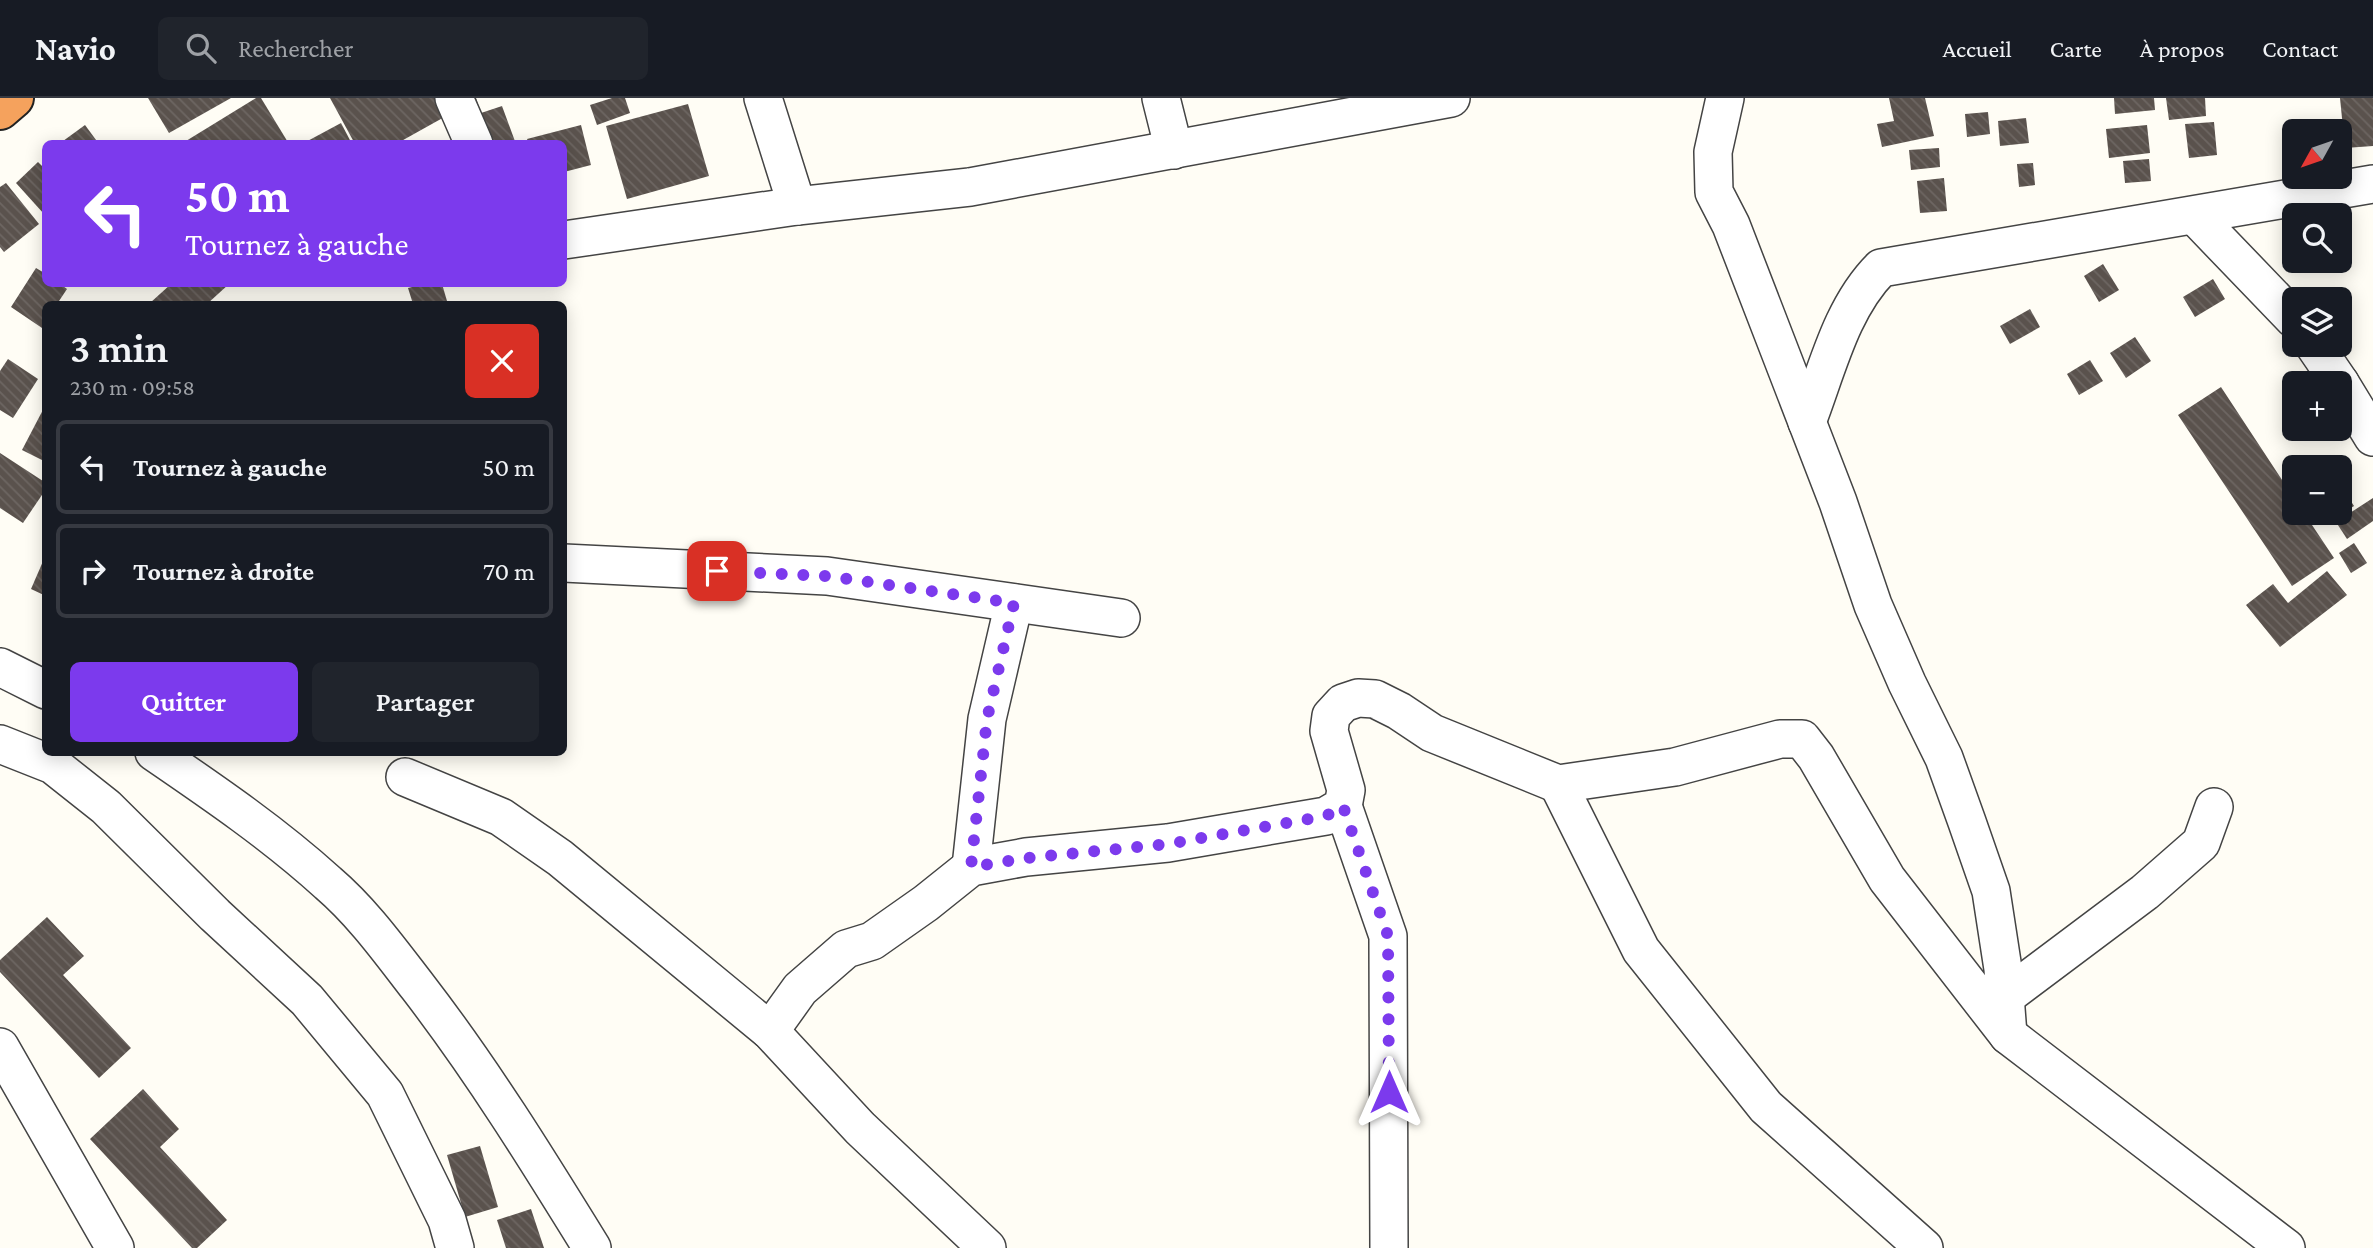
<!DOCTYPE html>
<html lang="fr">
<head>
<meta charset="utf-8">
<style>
  body { margin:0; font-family:"Crimson Pro",serif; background:#20242c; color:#f1f3f6; height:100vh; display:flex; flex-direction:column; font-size:26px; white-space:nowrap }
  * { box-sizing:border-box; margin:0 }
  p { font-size:23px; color:#9ea1a6 }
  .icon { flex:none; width:38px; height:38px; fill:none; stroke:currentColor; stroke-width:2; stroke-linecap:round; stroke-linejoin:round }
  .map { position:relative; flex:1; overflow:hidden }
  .panel { position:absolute; left:42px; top:203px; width:525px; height:455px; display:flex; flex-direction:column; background:#171b24; border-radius:10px; box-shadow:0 4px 18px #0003 }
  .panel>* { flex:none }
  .top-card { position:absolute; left:42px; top:42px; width:525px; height:147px; border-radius:10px; box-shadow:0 4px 18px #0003; background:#7c3aed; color:#fff; overflow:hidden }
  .needle { width:46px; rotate:230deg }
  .tools { position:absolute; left:2282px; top:21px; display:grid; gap:14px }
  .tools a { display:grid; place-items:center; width:70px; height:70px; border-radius:10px; background:#171b24; box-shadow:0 4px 18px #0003; font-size:35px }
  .pin { position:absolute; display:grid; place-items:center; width:60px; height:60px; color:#fff; margin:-30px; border-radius:14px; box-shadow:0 4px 10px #0006 }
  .me { position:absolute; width:77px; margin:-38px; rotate:0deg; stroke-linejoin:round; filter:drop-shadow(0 0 5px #0008) }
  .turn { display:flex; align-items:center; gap:24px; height:147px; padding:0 28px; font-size:32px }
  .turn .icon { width:91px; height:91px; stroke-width:2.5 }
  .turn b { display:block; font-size:49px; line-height:60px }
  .round { display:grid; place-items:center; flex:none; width:74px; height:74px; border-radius:10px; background:#20242c }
  .summary { display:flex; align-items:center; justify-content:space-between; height:119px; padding:0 28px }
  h1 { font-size:42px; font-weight:600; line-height:52px }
  .cta { display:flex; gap:14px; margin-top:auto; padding:14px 28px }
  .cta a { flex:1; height:80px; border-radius:10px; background:#7c3aed; color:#fff; font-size:28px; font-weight:600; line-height:80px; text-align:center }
  .cta a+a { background:#20242c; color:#f1f3f6 }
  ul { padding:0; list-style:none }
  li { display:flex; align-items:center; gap:21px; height:94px; margin:0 14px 10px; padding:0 14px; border:4px solid #363941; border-radius:10px }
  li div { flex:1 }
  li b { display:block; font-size:26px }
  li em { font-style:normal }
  header { display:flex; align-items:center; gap:42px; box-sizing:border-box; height:98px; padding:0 35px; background:#171b24; border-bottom:2px solid #363941 }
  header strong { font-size:33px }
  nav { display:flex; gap:38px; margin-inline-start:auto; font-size:24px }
  .search { width:490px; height:63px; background:#20242c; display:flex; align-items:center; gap:18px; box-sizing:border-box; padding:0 24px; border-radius:10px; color:#9ea1a6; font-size:26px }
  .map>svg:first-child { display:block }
  .building { fill:url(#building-back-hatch) }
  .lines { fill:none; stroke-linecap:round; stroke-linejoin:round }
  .street-casing { stroke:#444; stroke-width:40 }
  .highway-casing { stroke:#222; stroke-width:42 }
  .street { stroke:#fff; stroke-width:37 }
  .highway { stroke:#f5a25d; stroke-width:38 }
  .route { stroke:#7c3aed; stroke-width:12; stroke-dasharray:0 21.6 }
</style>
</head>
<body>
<header>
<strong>Navio</strong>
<div class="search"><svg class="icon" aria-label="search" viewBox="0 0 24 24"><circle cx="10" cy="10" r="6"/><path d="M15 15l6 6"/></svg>Rechercher</div>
<nav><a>Accueil</a><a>Carte</a><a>À propos</a><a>Contact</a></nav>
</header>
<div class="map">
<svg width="2373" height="1150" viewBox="0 0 2373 1150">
  <defs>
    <pattern id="building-back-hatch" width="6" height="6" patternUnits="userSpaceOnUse" patternTransform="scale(1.75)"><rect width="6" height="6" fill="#5a524d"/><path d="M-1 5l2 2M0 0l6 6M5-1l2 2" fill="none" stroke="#6d6662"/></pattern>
  </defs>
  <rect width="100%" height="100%" fill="#fffdf5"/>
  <g class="building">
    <polygon points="148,0 231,0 169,35"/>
    <polygon points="256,0 261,0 289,46 187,46 186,43"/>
    <polygon points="330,0 438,0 448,17 396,46 355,46"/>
    <polygon points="458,0 476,0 481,15 502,8 516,46 475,46"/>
    <polygon points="612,0 625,0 630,15 597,27 590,7"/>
    <polygon points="1889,0 1925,0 1934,38 1882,49 1877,26 1894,23"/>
    <polygon points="2114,0 2154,0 2155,12 2115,16"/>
    <polygon points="2166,0 2205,0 2206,18 2169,22"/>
    <polygon points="2340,0 2373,0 2373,48 2345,50"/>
    <polygon points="688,6 709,78 627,101 606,28"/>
    <polygon points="1988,14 1990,36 1967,39 1965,16"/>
    <polygon points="2026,20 2029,45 2000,48 1998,23"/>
    <polygon points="2214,24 2217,57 2189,60 2185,26"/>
    <polygon points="341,25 352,46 302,46"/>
    <polygon points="85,27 99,46 59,46"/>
    <polygon points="581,27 591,67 564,74 564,46 529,46 527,41"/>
    <polygon points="2147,27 2150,55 2109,60 2106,31"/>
    <polygon points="1939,50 1940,69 1911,72 1909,52"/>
    <polygon points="2149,61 2151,83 2125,85 2123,63"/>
    <polygon points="38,64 46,72 44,116 16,85"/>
    <polygon points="2033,65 2035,87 2019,89 2017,66"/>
    <polygon points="1944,80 1947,113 1920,115 1917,83"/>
    <polygon points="6,85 39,126 4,154 0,149 0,89"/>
    <polygon points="2103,166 2119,192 2099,204 2084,178"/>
    <polygon points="36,170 46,176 46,186 60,186 67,191 57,206 46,206 46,224 42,230 11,209"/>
    <polygon points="2213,181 2225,201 2195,219 2183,199"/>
    <polygon points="171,186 229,186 207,206 151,206 150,205"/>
    <polygon points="424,186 442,186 447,203 433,206 413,206 408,190"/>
    <polygon points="2030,211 2040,229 2010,246 2000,228"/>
    <polygon points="2135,239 2151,263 2126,280 2110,255"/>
    <polygon points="8,261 38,281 13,320 0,312 0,273"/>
    <polygon points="2090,262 2103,283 2079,297 2067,276"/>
    <polygon points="2221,289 2294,400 2294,415 2304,415 2334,460 2292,488 2178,317"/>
    <polygon points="46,306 46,364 22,352"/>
    <polygon points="0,355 46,385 46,391 23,425 0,410"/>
    <polygon points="2347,397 2354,408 2334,421 2330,415 2340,415 2340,401"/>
    <polygon points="2373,400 2373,423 2347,441 2336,424"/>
    <polygon points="2354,445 2367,465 2351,475 2339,455"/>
    <polygon points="44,461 46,462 46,498 31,491"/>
    <polygon points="2327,473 2347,497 2280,549 2246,507 2273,486 2288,505"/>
    <polygon points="47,819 84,858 63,877 131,950 99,980 0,874 0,862"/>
    <polygon points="143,991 179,1031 160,1049 227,1122 197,1150 192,1150 90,1041"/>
    <polygon points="480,1048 498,1109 465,1119 447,1057"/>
    <polygon points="531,1111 544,1150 506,1150 497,1122"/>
  </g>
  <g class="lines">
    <defs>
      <g id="street">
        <polyline points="454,0 474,46"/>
        <polyline points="763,0 797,108"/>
        <polyline points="1161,0 1174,52"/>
        <polyline points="1725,0 1713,54 1714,94 1731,127 1838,404 1873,507 1907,585 1944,660 1967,724 1991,793 2003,871 2008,937"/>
        <polyline points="2195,118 2294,221"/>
        <polyline points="564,142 797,108 970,89 1451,0"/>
        <polyline points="2314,247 2340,285"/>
        <polyline points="2340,285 2373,339"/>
        <path d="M1807 324C1827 272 1841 210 1881 170L2373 86"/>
        <polyline points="564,465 827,478 1121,520"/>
        <polyline points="0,569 46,592"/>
        <polyline points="0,646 53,667 106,709 215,817 307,902 385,996 447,1122 455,1150"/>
        <path d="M154 654C214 695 274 736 328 785 363 815 390 853 418 889 482 972 537 1061 592 1150"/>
        <polyline points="405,679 501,719 560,760 770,933 860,1030 987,1150"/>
        <polyline points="1558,686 1641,852 1766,1009 1924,1150"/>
        <polyline points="1343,708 1388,838 1389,1150"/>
        <polyline points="971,769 987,621 1014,505"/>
        <polyline points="2005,899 2145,794 2201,745 2214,709"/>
        <polyline points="770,933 800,891 846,851 872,843 926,805 971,769 1026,759 1168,745 1326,718 1343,708 1346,692 1329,633 1331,618 1343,605 1358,600 1375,601 1399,613 1432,635 1558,686 1675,669 1780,641 1802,641 1816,659 1887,781 2008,937 2286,1150"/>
        <polyline points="0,949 115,1150"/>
      </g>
      <polyline id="highway" points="0,12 14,0"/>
    </defs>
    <use href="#street" class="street-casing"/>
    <use href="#highway" class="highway-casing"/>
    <use href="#street" class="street"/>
    <use href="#highway" class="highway"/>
  </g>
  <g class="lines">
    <polyline class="route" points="717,473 827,478 1014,505 987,621 971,769 1026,760 1168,746 1326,718 1343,708 1388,838 1389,994"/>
  </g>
</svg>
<div class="tools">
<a><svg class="needle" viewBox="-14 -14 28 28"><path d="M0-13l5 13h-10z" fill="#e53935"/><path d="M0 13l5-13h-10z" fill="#9ea1a6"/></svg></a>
<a><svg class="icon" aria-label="search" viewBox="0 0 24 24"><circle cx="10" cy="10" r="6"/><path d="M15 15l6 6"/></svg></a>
<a><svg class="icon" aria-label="layers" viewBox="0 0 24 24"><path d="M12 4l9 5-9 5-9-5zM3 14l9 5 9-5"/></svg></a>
<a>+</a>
<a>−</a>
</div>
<div class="pin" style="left:717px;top:473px;background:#d93025"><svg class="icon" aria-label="arrive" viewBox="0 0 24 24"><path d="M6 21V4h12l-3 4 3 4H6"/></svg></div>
<svg class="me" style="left:1389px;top:994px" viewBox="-20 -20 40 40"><path d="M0-17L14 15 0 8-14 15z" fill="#7c3aed" stroke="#fff" stroke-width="4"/></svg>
<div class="top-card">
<div class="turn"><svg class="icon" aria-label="left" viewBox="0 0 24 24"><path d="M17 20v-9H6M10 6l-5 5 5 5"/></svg><div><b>50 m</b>Tournez à gauche</div></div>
</div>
<section class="panel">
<div class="summary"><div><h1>3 min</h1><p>230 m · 09:58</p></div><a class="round" style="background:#d93025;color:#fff"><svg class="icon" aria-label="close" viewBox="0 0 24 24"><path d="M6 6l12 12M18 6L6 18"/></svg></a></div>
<ul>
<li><svg class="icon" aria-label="left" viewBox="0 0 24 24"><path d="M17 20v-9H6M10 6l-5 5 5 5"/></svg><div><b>Tournez à gauche</b></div><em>50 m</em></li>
<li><svg class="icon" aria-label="right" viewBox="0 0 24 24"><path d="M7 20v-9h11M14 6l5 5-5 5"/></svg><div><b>Tournez à droite</b></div><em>70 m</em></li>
</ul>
<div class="cta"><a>Quitter</a><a>Partager</a></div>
</section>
</div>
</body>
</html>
